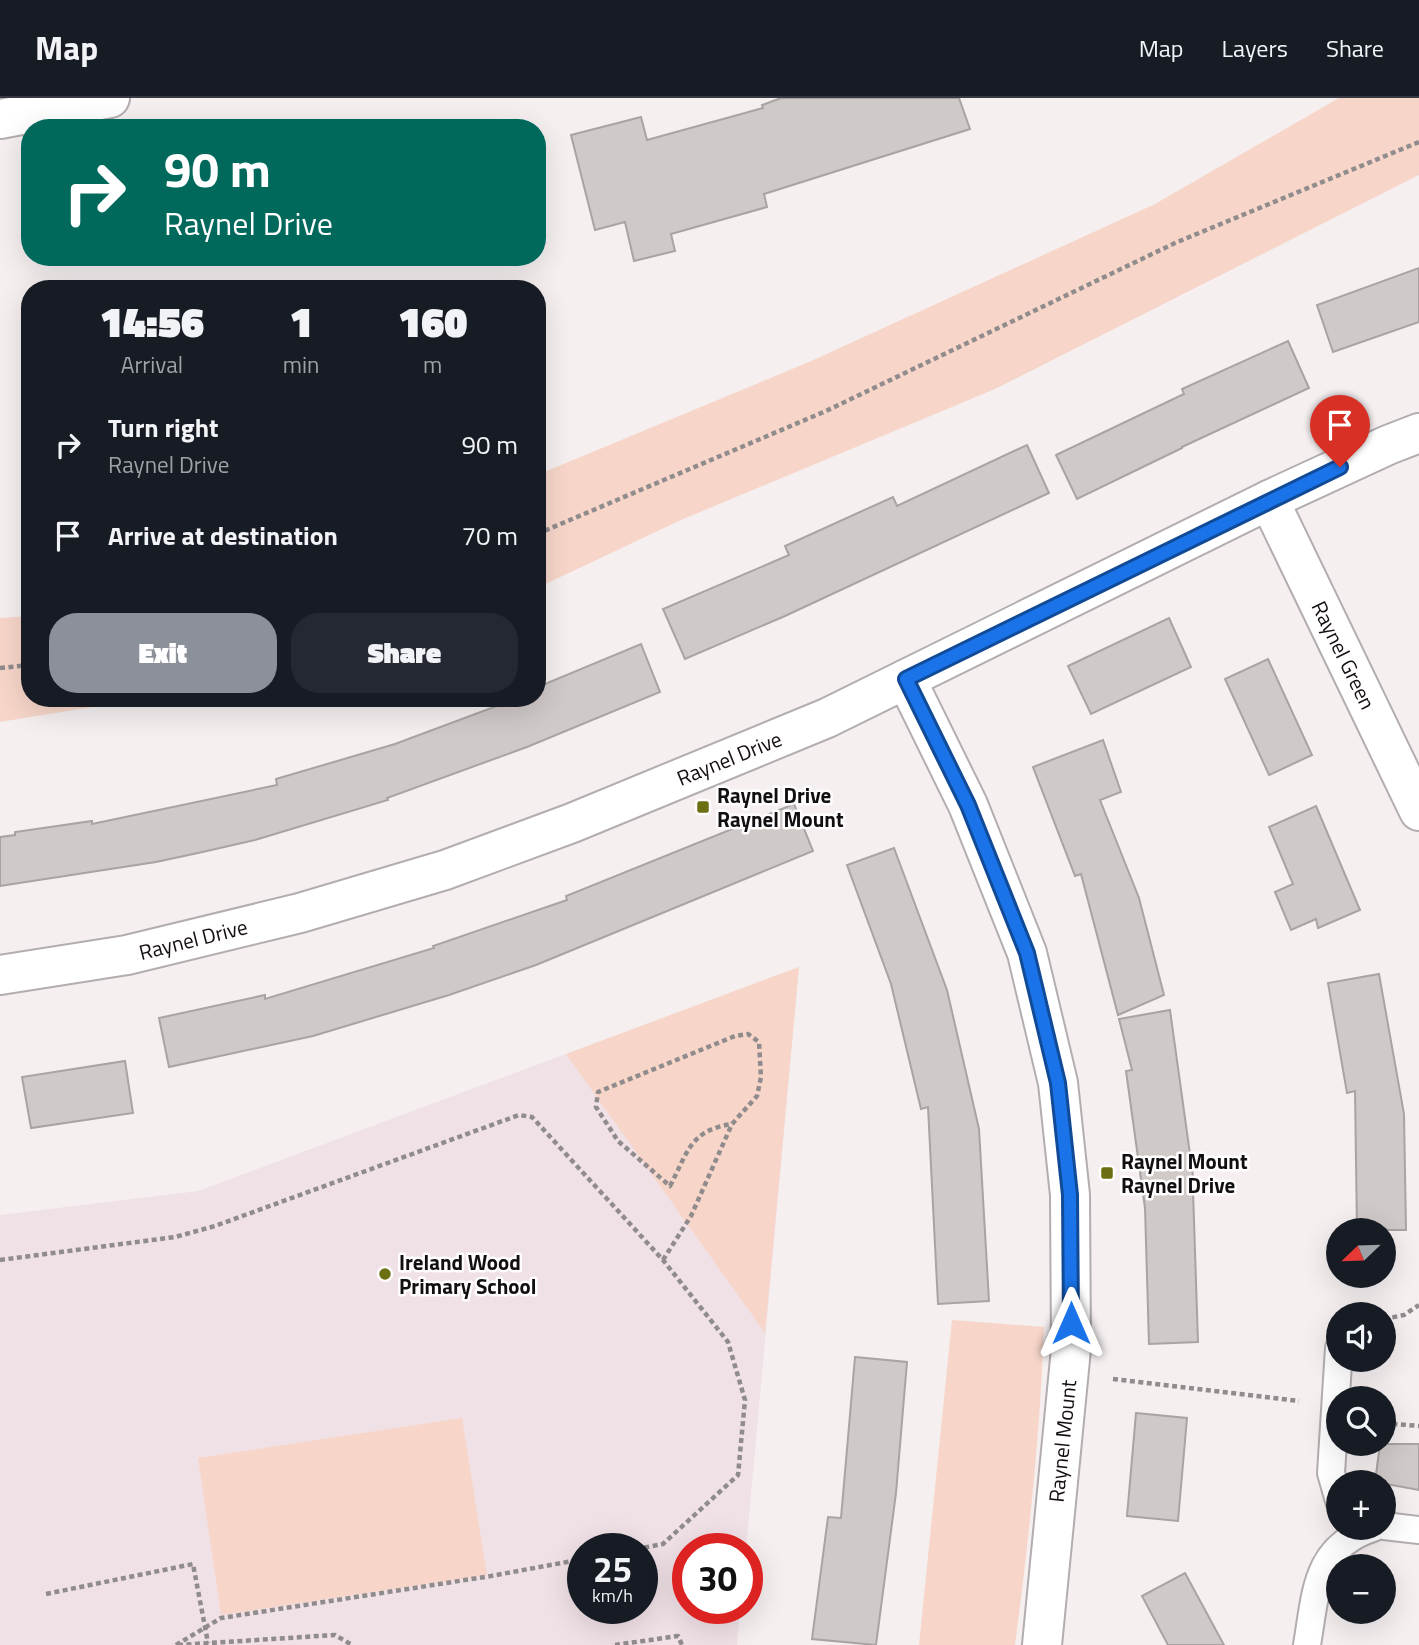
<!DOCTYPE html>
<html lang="en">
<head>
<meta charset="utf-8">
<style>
  body { margin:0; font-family:"Titillium Web",sans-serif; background:#242831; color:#f1f3f6; height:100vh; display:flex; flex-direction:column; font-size:26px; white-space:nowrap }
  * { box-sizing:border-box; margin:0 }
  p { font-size:23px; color:#9ea1a6 }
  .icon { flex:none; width:38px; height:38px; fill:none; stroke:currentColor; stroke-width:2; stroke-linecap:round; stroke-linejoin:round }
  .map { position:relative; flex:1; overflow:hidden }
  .drawer { position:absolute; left:21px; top:182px; width:525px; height:427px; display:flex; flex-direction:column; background:#171b24; border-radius:28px; box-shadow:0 7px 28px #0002 }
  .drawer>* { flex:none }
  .top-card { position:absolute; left:21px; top:21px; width:525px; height:147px; border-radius:28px; box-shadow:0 7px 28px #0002; background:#00695c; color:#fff; overflow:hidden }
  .needle { width:46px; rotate:247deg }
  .controls { position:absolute; left:1326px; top:1120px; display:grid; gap:14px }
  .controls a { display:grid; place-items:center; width:70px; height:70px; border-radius:50%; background:#171b24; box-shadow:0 7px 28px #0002; font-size:35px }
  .speed { position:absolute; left:567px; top:1435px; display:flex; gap:14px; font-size:35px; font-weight:700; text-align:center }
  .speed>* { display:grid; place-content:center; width:91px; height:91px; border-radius:50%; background:#171b24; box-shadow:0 7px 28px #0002; line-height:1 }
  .speed small { font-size:18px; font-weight:400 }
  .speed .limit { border:10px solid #d22; background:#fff; color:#111 }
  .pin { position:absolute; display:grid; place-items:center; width:60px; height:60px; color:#fff; margin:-72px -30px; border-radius:50% 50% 50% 0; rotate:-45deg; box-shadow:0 0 7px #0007 }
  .pin .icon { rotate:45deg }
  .me { position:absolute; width:77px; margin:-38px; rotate:0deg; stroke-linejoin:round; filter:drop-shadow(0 0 5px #0008) }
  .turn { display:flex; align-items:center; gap:24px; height:147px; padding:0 28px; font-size:32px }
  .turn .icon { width:91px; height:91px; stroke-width:2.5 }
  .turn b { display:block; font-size:49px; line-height:60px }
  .eta { display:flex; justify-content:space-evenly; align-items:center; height:119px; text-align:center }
  .eta b { font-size:42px; font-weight:800; line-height:49px }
  .button { display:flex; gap:14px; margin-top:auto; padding:14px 28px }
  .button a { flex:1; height:80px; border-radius:28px; background:#8c9099; color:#fff; font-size:28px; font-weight:800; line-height:80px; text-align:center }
  .button a+a { background:#242831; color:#f1f3f6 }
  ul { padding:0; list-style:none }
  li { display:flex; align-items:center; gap:21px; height:91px; padding:0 28px }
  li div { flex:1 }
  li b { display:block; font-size:26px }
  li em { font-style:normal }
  header { display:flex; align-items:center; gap:42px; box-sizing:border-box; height:98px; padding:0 35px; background:#171b24; border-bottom:2px solid #363941 }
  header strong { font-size:33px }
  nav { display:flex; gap:38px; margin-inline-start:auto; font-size:24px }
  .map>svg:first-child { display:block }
  .built { fill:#f0e1e6; fill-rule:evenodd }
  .green { fill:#f7d6c9 }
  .building { fill:#cfc9c8; stroke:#a9a3a3; stroke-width:2 }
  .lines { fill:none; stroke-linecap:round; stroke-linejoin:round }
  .service-casing { stroke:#b3adaf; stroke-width:30 }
  .minor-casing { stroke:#b3adaf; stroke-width:42 }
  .path { stroke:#908b8c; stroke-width:4.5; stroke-dasharray:5 3.5; stroke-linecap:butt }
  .service { stroke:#fff; stroke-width:26 }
  .minor { stroke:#fff; stroke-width:38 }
  .route-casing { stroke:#114b97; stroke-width:18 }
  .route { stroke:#1a73e8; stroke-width:12 }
  .poi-dot { fill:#6b6e11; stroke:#fffdfe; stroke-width:2.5 }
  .labels { text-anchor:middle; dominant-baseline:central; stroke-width:5; stroke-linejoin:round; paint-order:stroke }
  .street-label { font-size:21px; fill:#110f0f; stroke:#fffdfe }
  .poi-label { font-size:21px; font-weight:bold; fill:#110f0f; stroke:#fffdfe; text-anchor:start }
</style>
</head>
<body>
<header>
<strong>Map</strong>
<nav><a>Map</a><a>Layers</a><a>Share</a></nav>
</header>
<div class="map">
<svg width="1419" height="1547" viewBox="0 0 1419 1547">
  <rect width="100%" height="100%" fill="#f5eff0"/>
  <path class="built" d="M799 869 746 1451H688V1510H740L737 1547H0V1117L198 1093ZM583 1451H642V1510H583Z"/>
  <g class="green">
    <polygon points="1339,0 1419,0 1419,77 995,291 681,422 537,490 537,377 809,264 1155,106"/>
    <polygon points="30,518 30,600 147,600 0,624 0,520"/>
    <polygon points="799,869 765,1235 566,956"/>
    <path d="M952 1222 1044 1229C1040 1336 1029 1441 1015 1547H919Z"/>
    <polygon points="462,1320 487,1477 221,1517 198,1360"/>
  </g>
  <g class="building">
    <polygon points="781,0 959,0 970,31 764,96 767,109 671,136 675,153 634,163 625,124 595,132 571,37 641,19 647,42 763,10 762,7"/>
    <polygon points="1419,170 1419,224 1333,254 1317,207"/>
    <polygon points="1288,243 1309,290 1182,349 1182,350 1077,401 1056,357 1184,296 1182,291"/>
    <polygon points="1027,347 1049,395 785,518 685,561 663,511 789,457 785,448 893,399 897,408"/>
    <polygon points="1169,520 1191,569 1091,616 1068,568"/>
    <polygon points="641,546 660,594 527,649 387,700 388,702 255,742 198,755 156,764 0,788 0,739 15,737 15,734 92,723 92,726 277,687 276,681 395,646 518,600 537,600 537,593 541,592 540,588"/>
    <polygon points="1268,561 1312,657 1269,677 1225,581"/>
    <polygon points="1103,642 1121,694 1100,702 1139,800 1164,897 1118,917 1081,776 1075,778 1033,669"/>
    <polygon points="794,706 813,753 536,867 449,897 313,938 169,969 159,920 265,897 265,901 434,850 433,848 567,802 566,798"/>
    <polygon points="1316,708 1360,812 1318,830 1316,821 1291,832 1275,794 1293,786 1269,729"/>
    <polygon points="894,750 947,892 979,1031 989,1203 938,1206 928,1009 921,1011 891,886 847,767"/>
    <polygon points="1379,876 1404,1016 1406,1132 1357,1132 1355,993 1347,995 1328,885"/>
    <polygon points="1170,912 1195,1092 1193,1092 1198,1244 1149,1246 1145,1110 1126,973 1132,972 1119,921"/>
    <polygon points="125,963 133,1015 31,1030 22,979"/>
    <polygon points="855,1259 907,1264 896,1395 876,1547 812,1541 828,1419 841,1420"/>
    <polygon points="1136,1315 1187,1320 1178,1423 1127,1418"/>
    <polygon points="1380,1346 1419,1346 1419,1392 1375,1384"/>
    <polygon points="1185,1475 1224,1547 1168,1547 1142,1498"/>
  </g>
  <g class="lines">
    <defs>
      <g id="service">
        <polyline points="1339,1250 1331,1375 1339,1403"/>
        <polyline points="1384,1428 1419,1432"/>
        <path d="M1307 1547C1316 1494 1315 1449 1373 1430"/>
      </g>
      <g id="minor">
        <polyline points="0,21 110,0"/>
        <polyline points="1269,402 1419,713"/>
        <polyline points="906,581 968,707 1027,855 1058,985 1070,1097 1071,1251 1042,1547"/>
        <polyline points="0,877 127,857 300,815 445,772 572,725 827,620 1269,402 1388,347 1419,335"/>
      </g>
    </defs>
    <use href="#service" class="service-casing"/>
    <use href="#minor" class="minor-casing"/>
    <g class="path">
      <polyline points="537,436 826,313 1175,145 1419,44"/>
      <polyline points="0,570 30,567"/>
      <polyline points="0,1162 175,1139 215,1128 519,1017 532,1019 663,1162 728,1244 745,1302 738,1377 663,1446 637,1451"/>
      <path d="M663 1162 691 1118 732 1026 757 998 761 979 759 944 748 936 735 938 598 994 596 1009 618 1043 670 1088C688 1054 690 1032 732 1026"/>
      <polyline points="1384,1221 1404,1217 1419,1207"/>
      <polyline points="1113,1281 1299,1303"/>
      <polyline points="1384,1325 1419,1328"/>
      <polyline points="46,1496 193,1466 208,1545"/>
      <polyline points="176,1547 221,1520 491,1478 583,1461"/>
      <polyline points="178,1547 335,1537 352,1547"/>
      <polyline points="615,1547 678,1538 682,1547"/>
    </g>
    <use href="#service" class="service"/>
    <use href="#minor" class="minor"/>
  </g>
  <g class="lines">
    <defs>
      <polyline id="route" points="1071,1225 1070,1097 1058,985 1027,855 968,707 906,581 1340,369"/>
    </defs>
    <use href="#route" class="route-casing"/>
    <use href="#route" class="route"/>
  </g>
  <g class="poi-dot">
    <rect x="696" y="702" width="14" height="14" rx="3.5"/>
    <rect x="1100" y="1068" width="14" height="14" rx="3.5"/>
    <circle cx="385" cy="1176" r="7"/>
  </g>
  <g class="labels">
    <g class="street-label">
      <text transform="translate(1344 557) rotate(64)">Raynel Green</text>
      <text transform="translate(729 660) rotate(-22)">Raynel Drive</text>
      <text transform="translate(193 841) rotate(-14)">Raynel Drive</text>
      <text transform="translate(1062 1343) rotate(-84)">Raynel Mount</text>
    </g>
    <g class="poi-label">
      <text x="717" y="697">Raynel Drive<tspan x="717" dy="24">Raynel Mount</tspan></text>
      <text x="1121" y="1063">Raynel Mount<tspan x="1121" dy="24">Raynel Drive</tspan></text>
      <text x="399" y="1164">Ireland Wood<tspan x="399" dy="24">Primary School</tspan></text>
    </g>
  </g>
</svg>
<div class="controls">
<a><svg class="needle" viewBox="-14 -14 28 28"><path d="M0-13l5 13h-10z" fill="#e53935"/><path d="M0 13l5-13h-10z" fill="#9ea1a6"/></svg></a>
<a><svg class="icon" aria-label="sound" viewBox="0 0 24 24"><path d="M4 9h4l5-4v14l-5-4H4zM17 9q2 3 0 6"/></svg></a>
<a><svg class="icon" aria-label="search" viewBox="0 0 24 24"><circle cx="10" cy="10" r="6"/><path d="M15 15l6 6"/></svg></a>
<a>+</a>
<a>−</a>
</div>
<div class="speed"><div>25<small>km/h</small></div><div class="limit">30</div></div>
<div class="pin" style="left:1340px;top:369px;background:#d93025"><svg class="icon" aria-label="arrive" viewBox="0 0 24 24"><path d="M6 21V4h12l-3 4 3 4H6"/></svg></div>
<svg class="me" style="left:1071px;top:1225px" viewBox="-20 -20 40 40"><path d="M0-17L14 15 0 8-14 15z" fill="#1a73e8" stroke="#fff" stroke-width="4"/></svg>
<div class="top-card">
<div class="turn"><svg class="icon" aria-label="right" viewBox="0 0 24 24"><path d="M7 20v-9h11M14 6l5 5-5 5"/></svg><div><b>90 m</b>Raynel Drive</div></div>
</div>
<section class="drawer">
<div class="eta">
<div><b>14:56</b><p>Arrival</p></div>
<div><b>1</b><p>min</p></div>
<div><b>160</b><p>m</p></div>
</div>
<ul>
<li><svg class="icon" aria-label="right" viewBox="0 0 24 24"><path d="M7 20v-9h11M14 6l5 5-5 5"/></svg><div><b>Turn right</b><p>Raynel Drive</p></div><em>90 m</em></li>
<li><svg class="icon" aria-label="arrive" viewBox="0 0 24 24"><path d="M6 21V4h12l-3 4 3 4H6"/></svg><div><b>Arrive at destination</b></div><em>70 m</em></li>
</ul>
<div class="button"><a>Exit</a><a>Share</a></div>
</section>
</div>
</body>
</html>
